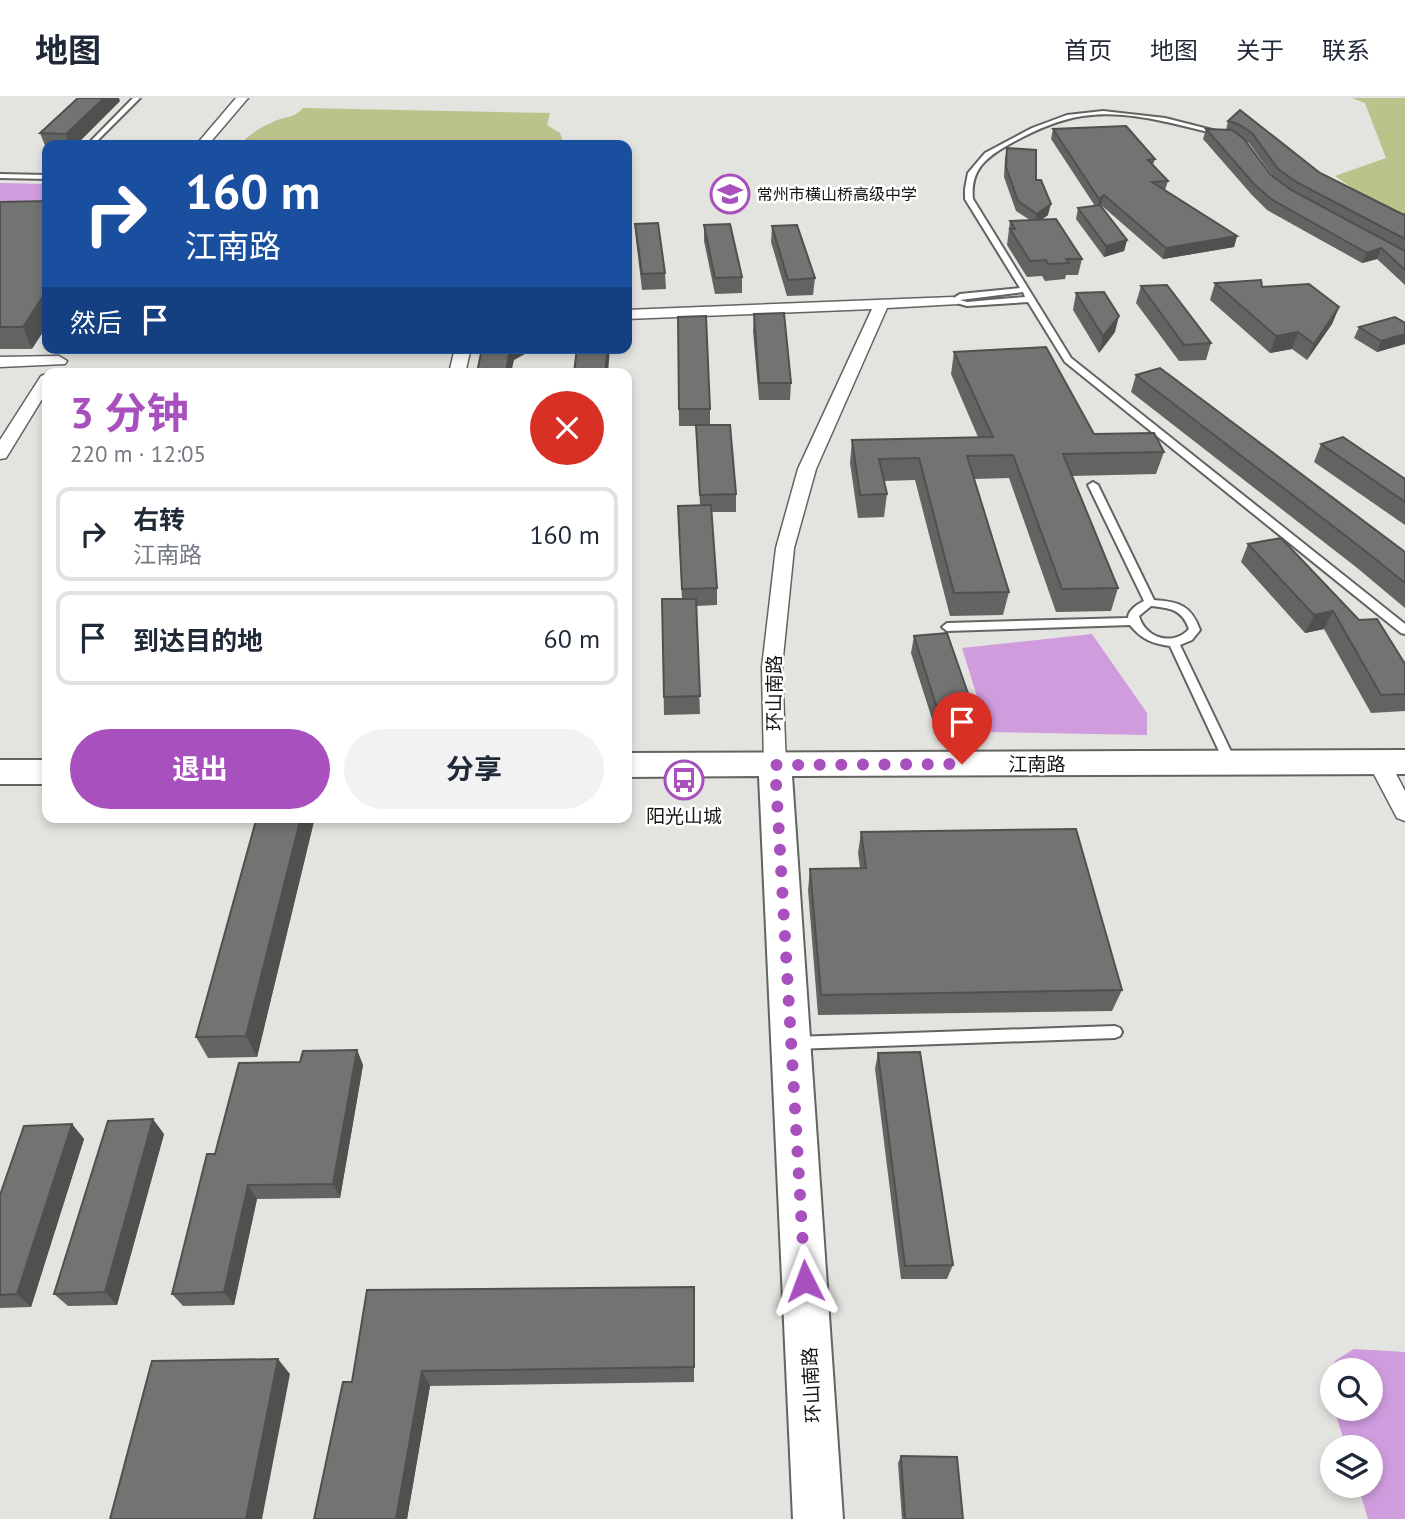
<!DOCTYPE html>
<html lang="zh">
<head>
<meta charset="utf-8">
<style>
  body { margin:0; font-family:"PT Sans","Noto Sans SC",sans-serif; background:#f2f2f3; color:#1f2937; height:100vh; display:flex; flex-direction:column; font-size:26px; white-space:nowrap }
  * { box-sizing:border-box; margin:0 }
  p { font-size:23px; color:#747a83 }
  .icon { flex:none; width:38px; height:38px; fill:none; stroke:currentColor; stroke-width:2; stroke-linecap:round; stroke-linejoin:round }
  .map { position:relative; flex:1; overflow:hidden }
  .side { position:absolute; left:42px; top:270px; width:590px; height:455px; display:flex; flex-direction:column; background:#fff; border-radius:14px; box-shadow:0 4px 10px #0003 }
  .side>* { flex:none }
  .banner { position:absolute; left:42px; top:42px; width:590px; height:214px; border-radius:14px; box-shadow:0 4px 10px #0003; background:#1a4fa0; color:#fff; overflow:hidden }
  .controls { position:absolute; left:1320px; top:1260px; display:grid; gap:14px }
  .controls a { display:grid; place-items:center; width:63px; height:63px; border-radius:50%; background:#fff; box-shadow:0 4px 10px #0003; font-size:35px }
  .pin { position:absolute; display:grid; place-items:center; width:60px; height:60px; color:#fff; margin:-72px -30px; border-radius:50% 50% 50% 0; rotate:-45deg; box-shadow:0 0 7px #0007 }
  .pin .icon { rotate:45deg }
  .me { position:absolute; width:77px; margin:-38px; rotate:357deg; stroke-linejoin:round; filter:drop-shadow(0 0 5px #0008) }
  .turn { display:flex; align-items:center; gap:24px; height:147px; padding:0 28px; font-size:32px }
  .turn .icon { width:91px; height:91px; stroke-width:2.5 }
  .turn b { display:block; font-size:49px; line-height:60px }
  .then { display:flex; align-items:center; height:66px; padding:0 28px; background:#0003; gap:14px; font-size:26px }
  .round { display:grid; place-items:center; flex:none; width:74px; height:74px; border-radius:37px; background:#f2f2f3 }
  .summary { display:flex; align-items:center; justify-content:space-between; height:119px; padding:0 28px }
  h1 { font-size:42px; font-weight:700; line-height:52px; color:#a750be }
  .button { display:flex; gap:14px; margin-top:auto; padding:14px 28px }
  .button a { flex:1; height:80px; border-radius:42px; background:#a750be; color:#fff; font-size:28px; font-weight:700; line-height:80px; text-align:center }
  .button a+a { background:#f2f2f3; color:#1f2937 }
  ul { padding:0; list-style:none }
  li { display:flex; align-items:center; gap:21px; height:94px; margin:0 14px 10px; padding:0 14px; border:4px solid #e0e1e3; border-radius:14px }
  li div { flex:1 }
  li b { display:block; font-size:26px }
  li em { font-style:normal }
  header { display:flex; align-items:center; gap:42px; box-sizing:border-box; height:98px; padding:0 35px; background:#fff; border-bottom:2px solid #e0e1e3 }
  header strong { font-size:33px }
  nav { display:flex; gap:38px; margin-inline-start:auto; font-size:24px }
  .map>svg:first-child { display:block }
  .green { fill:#bbc28a }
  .water { fill:#d09cde }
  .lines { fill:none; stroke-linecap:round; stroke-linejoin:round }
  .lane-casing { stroke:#636360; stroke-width:4 }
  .street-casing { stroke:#636360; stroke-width:3 }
  .secondary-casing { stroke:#636360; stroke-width:4 }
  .lane { fill:#fff; fill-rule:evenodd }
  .street { fill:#fff; fill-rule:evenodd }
  .secondary { fill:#fff; fill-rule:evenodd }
  .wall { fill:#636461; fill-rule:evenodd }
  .shaded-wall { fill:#50514f }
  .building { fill:#737471; stroke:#50514f; stroke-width:2 }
  .route { stroke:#a750be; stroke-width:12; stroke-dasharray:0 21.6 }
  .labels { text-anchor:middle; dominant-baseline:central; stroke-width:5; stroke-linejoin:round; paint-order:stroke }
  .far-poi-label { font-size:16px; fill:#151514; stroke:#fffffe; text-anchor:start }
  .street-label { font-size:19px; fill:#151514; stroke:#fffffe }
  .poi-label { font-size:19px; fill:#151514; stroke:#fffffe }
</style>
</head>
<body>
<header>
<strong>地图</strong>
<nav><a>首页</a><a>地图</a><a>关于</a><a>联系</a></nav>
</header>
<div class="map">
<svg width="1405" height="1421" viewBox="0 0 1405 1421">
  <rect width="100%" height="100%" fill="#e3e3e0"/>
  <g class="green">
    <polygon points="1352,0 1405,0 1405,117 1359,95 1335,78 1386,60 1365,5"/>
    <path d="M303 10 550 15 547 27 560 35 564 47H240C248 37 261 29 273 24 284 18 294 21 303 10Z"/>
  </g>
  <g class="water">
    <polygon points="0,85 47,86 47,107 0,106"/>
    <polygon points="1092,536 1147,615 1147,637 988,634 962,550"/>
    <polygon points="1354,1251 1405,1254 1405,1421 1368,1421 1358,1388 1370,1388 1370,1349 1346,1349 1334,1311 1370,1311 1370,1272 1332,1272 1332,1302 1325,1279 1336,1262"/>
  </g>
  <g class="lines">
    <defs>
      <g id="lane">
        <polygon points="133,0 140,0 93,47 87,47"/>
        <path d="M1103 13 1165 20 1224 35 1221 37C1177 27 1128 11 1083 18 1056 22 1031 34 1008 47 985 60 970 73 973 101L1071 260 1405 526V536L1401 535 1065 264 1028 204 967 208 949 203 960 196 1020 190 965 101V91L968 75 985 55 1032 30 1067 17ZM1023 194 1025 199 967 204 960 202Z"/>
        <polygon points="0,76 47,77 47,81 0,80"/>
        <path d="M1093 384 1098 387 1154 502C1179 504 1191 507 1200 532L1192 542 1180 547 1237 666 1235 669H1227L1225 666 1170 548C1153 546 1141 541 1130 527L947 533 942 529 947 525 1128 520C1128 512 1138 506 1144 503L1088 387ZM1151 508C1170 510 1182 511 1189 531 1173 549 1145 540 1139 518Z"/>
        <polygon points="1115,928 1120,930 1122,934 1120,938 1115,940 794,951 789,949 787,945 789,941 794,939"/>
      </g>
      <g id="street">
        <polygon points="236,0 248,0 208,47 196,47"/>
        <polygon points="953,199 960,203 958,206 887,210 816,371 794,450 782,569 786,667 783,673 775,675 767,673 764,667 762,569 776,450 798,371 872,211 626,221 626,212"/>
        <polygon points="455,250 471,250 465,275 449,275"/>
        <polygon points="59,258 67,263 65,266 0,269 0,259"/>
        <polygon points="47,276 47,293 6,360 0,361 0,342 41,278"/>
        <polygon points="1378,655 1386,657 1405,693 1405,723 1397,720 1367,663 1370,657"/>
      </g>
      <g id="secondary">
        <polygon points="1405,652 1405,676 792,678 843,1421 793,1421 759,678 626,679 626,655"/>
        <rect x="0" y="662" width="47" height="24"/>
      </g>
    </defs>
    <use href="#lane" class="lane-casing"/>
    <use href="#street" class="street-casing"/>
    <use href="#secondary" class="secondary-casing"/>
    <use href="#lane" class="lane"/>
    <use href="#street" class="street"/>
    <use href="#secondary" class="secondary"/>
  </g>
  <g class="wall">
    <polygon points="120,3 76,47 47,47 47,50 46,50 40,35"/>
    <path d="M1240 12 1320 75 1404 117 1405 116V187L1377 161 1362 165 1267 112 1251 96 1203 41 1206 31 1226 32 1228 23ZM1246 43 1249 45 1273 78 1271 77Z"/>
    <polygon points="1053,31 1155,61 1153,67 1168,83 1165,92 1237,138 1234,149 1163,161 1101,107 1127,142 1124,153 1104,159 1076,121 1078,110 1095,108 1051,41"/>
    <polygon points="1007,50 1036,82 1048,117 1041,122 1082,161 1078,177 1066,177 1065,181 1045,183 1042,178 1027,179 1007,147 1010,123 1030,122 1016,113 1004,79 1005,60"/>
    <polygon points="0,104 32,251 0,251"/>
    <polygon points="635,126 665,175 666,191 642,192 636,142"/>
    <polygon points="704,127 742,179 742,195 715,196 704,143"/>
    <polygon points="772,128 815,180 813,197 787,198 771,144"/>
    <polygon points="1215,185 1262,189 1339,209 1332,226 1307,262 1292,251 1270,255 1210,202"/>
    <polygon points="1141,188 1211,245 1206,262 1179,263 1136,205"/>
    <polygon points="1076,195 1115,234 1099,255 1073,212"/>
    <polygon points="754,216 791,285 790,302 759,302 753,233"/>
    <polygon points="678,219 710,311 710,327 736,396 736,414 711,414 717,490 717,507 696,508 700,616 664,617 662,501 682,501 678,425 700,407 696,328 679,328"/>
    <polygon points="1405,225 1405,246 1377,254 1354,240 1359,229"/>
    <polygon points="954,254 1094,336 1164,354 1156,376 1072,378 1118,490 1111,513 1056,514 1009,380 974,381 1009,494 1003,517 950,518 915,382 884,383 887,396 884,419 858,420 850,365 852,342 978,339 951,276"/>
    <polygon points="1136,277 1405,454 1405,510 1356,469 1131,294"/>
    <polygon points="1321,346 1405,381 1405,427 1314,364"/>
    <polygon points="1248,446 1359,522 1405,566 1405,613 1371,615 1324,531 1305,535 1241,464"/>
    <polygon points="914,538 971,604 967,622 933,624 911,555"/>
    <polygon points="257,719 315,719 257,959 208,960 196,939"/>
    <polygon points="861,734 1122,892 1112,913 818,917 808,792 810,771 860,770 858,755"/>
    <polygon points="357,952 363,967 340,1100 257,1101 234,1207 183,1208 172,1196 215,1056 300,964"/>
    <polygon points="878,955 953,1167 947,1181 901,1181 875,971"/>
    <polygon points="72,1026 84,1041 31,1209 0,1210 0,1097"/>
    <polygon points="164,1036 117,1207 68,1208 54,1196"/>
    <polygon points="694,1189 694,1284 430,1288 407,1421 314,1421 352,1284"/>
    <polygon points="901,1358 963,1421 902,1421 898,1365"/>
  </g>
  <g class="shaded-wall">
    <polygon points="104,0 119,0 120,3 76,47 70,47 66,36"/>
    <polygon points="1104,97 1101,107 1097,111 1099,101"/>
    <polygon points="1051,106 1048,117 1035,126 1037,116"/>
    <polygon points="1237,138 1234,149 1163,161 1166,150"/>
    <polygon points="1127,142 1124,153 1104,159 1106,148"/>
    <polygon points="1381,150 1377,161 1362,165 1367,155"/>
    <polygon points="47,192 47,228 32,251 23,229"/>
    <polygon points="1339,209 1332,226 1307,262 1314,246"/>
    <polygon points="1119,218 1115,234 1099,255 1103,238"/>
    <polygon points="1298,234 1292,251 1270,255 1276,238"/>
    <polygon points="1405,236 1405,246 1377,254 1381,243"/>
    <polygon points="510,250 536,250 514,262 511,275 506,275"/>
    <polygon points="608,250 610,250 608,275 605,275"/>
    <polygon points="1333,513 1324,531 1305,535 1314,517"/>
    <polygon points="301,719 315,719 257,959 246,938"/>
    <polygon points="357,952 363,967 340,1100 333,1086"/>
    <polygon points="153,1021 164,1036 117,1207 105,1194"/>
    <polygon points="72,1026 84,1041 31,1209 17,1196"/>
    <polygon points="248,1087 257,1101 234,1207 224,1194"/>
    <polygon points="278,1261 290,1276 262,1421 246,1421"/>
    <polygon points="422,1273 430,1288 407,1421 396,1421"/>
  </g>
  <g class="building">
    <polygon points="78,0 104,0 66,36 40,35"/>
    <polygon points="1240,12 1320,75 1404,117 1405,116 1405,141 1298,85 1278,71 1252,35 1238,26 1228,23"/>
    <polygon points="1126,28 1155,61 1148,62 1168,83 1152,84 1237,138 1166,150 1104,97 1099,101 1053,31"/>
    <polygon points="1206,31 1232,32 1244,41 1271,77 1291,92 1405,153 1405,172 1381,150 1367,155 1271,101 1254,86"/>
    <polygon points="1007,50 1036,52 1036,82 1041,82 1051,106 1037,116 1018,103 1006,69"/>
    <polygon points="47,103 47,192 23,229 0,229 0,104"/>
    <polygon points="1100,107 1127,142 1106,148 1078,110"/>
    <polygon points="1056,121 1082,161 1066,161 1069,165 1048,166 1046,162 1030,163 1010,131 1015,131 1010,123"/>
    <polygon points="658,125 665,175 642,176 635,126"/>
    <polygon points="730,126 742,179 715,180 704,127"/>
    <polygon points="797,127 815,180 788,182 772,128"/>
    <polygon points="1261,182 1262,189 1309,186 1339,209 1314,246 1298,234 1276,238 1215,185"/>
    <polygon points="1167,187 1211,245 1184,247 1141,188"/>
    <polygon points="1104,194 1119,218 1103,238 1076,195"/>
    <polygon points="784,215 791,285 759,285 754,216"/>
    <polygon points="706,218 710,311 679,311 678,219"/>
    <polygon points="1395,219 1405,225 1405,236 1381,243 1359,229"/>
    <polygon points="1046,249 1094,336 1154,335 1164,354 1063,356 1118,490 1062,491 1013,357 967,358 1009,494 954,495 919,360 879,361 887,396 860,397 852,342 993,339 954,254"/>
    <polygon points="482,250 510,250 506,275 477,275"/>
    <polygon points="577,250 608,250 605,275 574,275"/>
    <polygon points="1160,270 1405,454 1405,485 1364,452 1136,277"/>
    <polygon points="696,327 730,327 736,396 700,397"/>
    <polygon points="1343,339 1405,381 1405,404 1321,346"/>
    <polygon points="711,407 717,490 682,491 678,408"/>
    <polygon points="1281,440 1359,522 1377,521 1405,566 1405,596 1381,597 1333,513 1314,517 1248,446"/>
    <polygon points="662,501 696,501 700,598 664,599"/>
    <polygon points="947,535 971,604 936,607 914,538"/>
    <polygon points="257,719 301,719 246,938 196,939"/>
    <polygon points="1076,731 1122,892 821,897 810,771 866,770 861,734"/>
    <polygon points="357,952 333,1086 248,1087 224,1194 172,1196 207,1056 215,1056 239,965 300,964 303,953"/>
    <polygon points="920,954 953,1167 905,1168 878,955"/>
    <polygon points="153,1021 105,1194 54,1196 108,1023"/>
    <polygon points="72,1026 17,1196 0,1197 0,1097 24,1028"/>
    <polygon points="694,1189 694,1269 422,1273 396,1421 314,1421 343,1284 352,1284 367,1192"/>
    <polygon points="278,1261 246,1421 110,1421 152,1263"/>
    <polygon points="901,1358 957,1359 963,1421 905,1421"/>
  </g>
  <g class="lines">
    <polyline class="route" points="805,1183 775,667 962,666"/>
  </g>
  <defs>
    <symbol id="school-ring" viewBox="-11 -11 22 22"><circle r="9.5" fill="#fffffe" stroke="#a750be" stroke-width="1.5"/><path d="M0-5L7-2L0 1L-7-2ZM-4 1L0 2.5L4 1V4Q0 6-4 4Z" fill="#a750be"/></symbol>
    <symbol id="bus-ring" viewBox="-11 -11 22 22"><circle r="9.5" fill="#fffffe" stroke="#a750be" stroke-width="1.5"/><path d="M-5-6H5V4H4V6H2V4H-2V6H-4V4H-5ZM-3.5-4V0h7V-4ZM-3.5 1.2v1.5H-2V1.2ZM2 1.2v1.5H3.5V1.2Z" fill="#a750be"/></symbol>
  </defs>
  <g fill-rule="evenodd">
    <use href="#school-ring" x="708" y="74" width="44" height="44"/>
    <use href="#bus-ring" x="662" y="660" width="44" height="44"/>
  </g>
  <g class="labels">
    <g class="far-poi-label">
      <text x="757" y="96">常州市横山桥高级中学</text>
    </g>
    <g class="street-label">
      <text transform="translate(774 595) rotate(-90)">环山南路</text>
      <text x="1037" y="666">江南路</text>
      <text transform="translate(811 1287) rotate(-93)">环山南路</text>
    </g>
    <g class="poi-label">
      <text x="684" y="718">阳光山城</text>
    </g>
  </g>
</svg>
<div class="controls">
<a><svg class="icon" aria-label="search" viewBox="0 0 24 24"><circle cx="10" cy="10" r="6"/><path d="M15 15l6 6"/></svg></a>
<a><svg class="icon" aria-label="layers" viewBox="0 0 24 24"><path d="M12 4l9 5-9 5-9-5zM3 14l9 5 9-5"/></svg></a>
</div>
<div class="pin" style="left:962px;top:666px;background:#d93025"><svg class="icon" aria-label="arrive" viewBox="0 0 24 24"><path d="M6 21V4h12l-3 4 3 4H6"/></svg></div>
<svg class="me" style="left:805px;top:1183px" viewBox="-20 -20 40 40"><path d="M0-17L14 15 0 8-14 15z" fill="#a750be" stroke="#fff" stroke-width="4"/></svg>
<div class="banner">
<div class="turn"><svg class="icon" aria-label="right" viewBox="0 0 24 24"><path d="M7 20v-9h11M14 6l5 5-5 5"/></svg><div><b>160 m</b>江南路</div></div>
<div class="then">然后<svg class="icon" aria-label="arrive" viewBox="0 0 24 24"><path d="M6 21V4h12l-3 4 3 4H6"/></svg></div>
</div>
<section class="side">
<div class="summary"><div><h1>3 分钟</h1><p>220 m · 12:05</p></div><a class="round" style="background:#d93025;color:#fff"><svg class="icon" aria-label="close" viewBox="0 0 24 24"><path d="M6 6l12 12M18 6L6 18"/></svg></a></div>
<ul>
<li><svg class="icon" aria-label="right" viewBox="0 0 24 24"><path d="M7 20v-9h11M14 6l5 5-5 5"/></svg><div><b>右转</b><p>江南路</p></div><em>160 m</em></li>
<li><svg class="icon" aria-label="arrive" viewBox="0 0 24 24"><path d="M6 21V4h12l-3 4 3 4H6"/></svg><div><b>到达目的地</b></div><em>60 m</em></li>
</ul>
<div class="button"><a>退出</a><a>分享</a></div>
</section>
</div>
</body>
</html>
